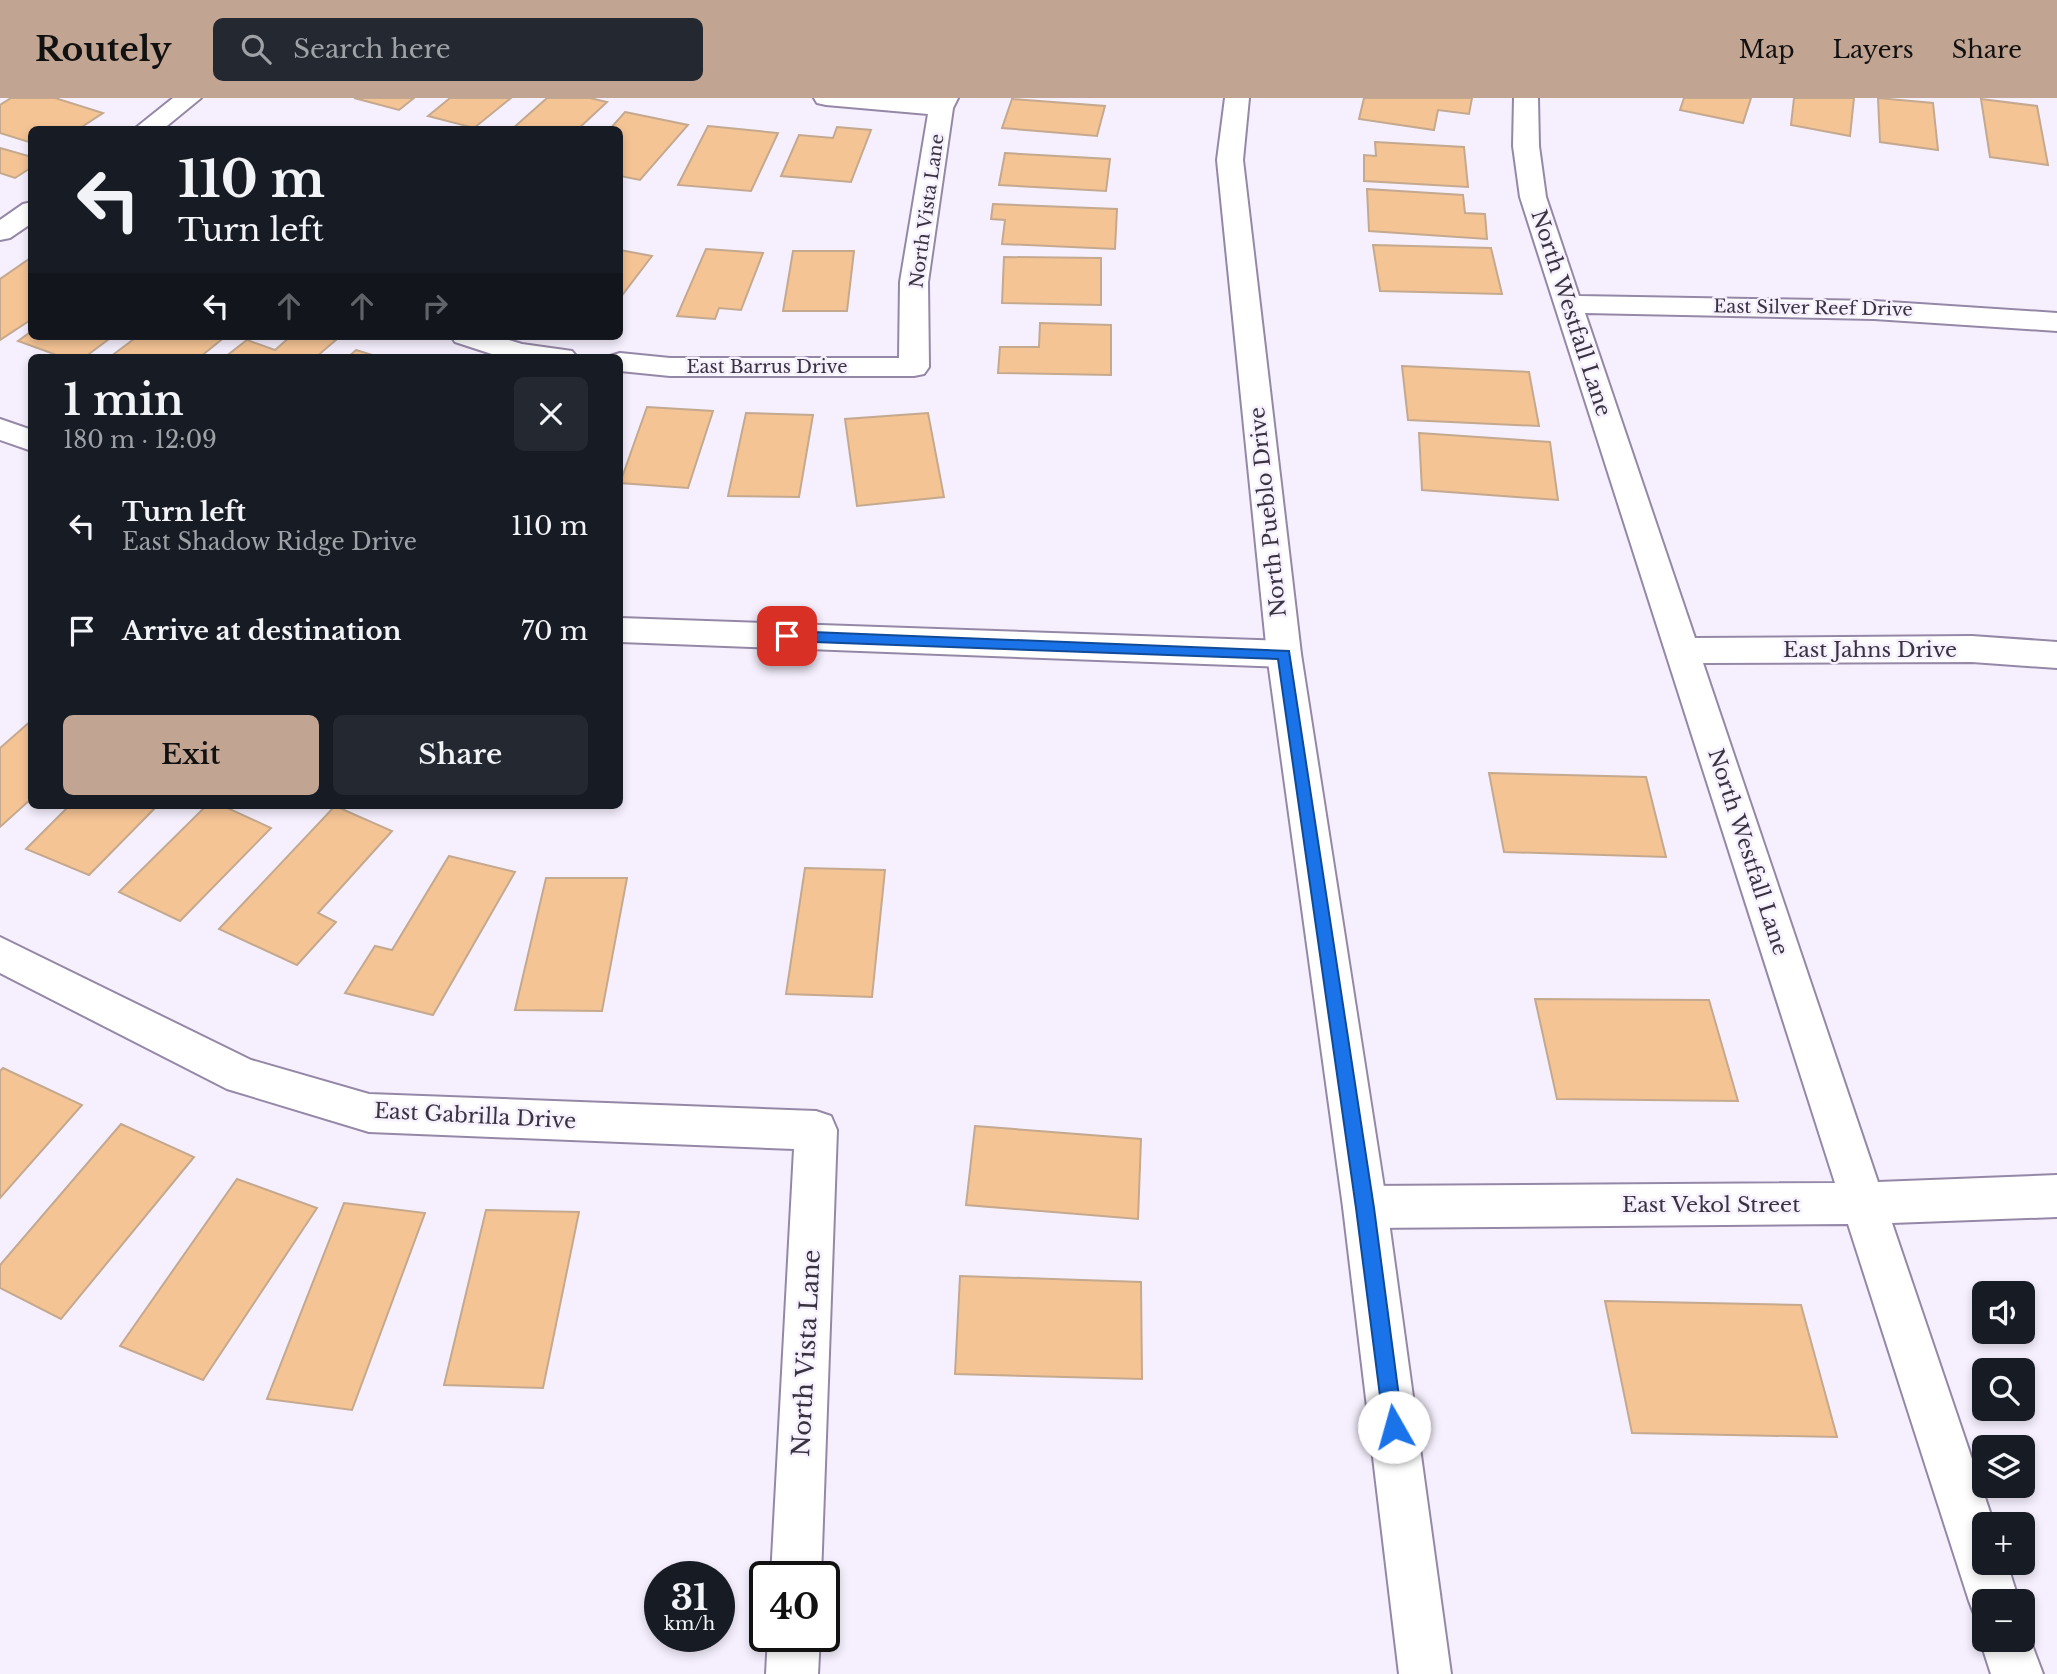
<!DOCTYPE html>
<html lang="en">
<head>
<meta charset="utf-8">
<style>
  body { margin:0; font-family:"Libre Baskerville",serif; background:#242831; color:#f1f3f6; height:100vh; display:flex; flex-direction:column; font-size:26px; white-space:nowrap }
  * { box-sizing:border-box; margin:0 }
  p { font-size:23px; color:#9ea1a6 }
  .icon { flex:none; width:38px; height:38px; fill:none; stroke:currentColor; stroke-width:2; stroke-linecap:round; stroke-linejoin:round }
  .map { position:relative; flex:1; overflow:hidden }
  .details { position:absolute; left:28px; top:256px; width:595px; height:455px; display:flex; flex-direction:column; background:#171b24; border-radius:10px; box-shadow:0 4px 10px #0003 }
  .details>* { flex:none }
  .hud { position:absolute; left:28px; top:28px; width:595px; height:214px; border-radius:10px; box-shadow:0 4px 10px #0003; background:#171b24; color:#f1f3f6; overflow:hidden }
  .tools { position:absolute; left:1972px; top:1183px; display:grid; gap:14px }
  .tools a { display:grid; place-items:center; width:63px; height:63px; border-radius:10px; background:#171b24; box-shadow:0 4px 10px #0003; font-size:35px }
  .speed { position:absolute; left:644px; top:1463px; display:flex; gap:14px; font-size:35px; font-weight:700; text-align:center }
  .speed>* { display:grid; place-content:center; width:91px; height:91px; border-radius:50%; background:#171b24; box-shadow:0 4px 10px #0003; line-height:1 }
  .speed small { font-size:18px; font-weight:400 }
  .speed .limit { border:4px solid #111; border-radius:10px; background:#fff; color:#111 }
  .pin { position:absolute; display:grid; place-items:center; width:60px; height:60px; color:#fff; margin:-30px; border-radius:14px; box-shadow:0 4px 10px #0006 }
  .me { position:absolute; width:77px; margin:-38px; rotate:353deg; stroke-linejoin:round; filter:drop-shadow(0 0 5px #0008) }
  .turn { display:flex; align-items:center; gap:24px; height:147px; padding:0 35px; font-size:32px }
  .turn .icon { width:91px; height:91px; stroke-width:2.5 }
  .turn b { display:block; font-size:49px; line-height:60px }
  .lanes { display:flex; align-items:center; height:66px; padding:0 35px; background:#0003; justify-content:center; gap:35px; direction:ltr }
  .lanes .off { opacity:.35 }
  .round { display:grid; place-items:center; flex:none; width:74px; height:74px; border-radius:10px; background:#242831 }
  .overview { display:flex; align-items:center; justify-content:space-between; height:119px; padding:0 35px }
  h1 { font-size:42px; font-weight:600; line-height:52px }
  .button { display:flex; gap:14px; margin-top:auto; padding:14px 35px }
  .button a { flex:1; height:80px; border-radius:10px; background:#c2a493; color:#111; font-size:28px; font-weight:600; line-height:80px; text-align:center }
  .button a+a { background:#242831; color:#f1f3f6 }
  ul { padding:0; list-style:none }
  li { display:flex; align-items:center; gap:21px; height:105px; padding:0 35px }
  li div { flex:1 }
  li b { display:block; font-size:26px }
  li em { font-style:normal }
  header { display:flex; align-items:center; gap:42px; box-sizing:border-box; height:98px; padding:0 35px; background:#c2a493; color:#111 }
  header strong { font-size:33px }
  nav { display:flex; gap:38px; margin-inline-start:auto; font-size:24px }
  .search { width:490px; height:63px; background:#242831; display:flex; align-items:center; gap:18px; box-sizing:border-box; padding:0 24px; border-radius:10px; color:#9ea1a6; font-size:26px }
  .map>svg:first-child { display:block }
  .building { fill:#f5c495; stroke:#c4a98f; stroke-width:2 }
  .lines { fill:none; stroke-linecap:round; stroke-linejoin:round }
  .street-casing { stroke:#9588a7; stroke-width:4 }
  .secondary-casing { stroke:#9588a7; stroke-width:4 }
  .street { fill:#fff; fill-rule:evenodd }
  .secondary { fill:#fff; fill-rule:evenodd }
  .route { fill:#1a73e8; stroke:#114b97; stroke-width:2 }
  .labels { text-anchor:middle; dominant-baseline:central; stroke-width:5; stroke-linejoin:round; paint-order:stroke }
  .far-street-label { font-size:18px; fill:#393340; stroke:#f6f0fe }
  .street-label { font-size:21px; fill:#393340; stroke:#f6f0fe }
  .near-street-label { font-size:24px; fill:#393340; stroke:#f6f0fe }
</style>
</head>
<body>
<header>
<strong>Routely</strong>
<div class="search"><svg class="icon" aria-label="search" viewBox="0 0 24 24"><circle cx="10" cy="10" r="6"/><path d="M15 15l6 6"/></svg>Search here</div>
<nav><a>Map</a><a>Layers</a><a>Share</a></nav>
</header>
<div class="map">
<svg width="2057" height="1576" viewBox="0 0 2057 1576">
  <rect width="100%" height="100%" fill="#f6f0fe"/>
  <g class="building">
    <polygon points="11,0 55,0 103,15 77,32 32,32 32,45 0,35 0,7"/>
    <polygon points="354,0 414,0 399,12"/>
    <polygon points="450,0 511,0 474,30 428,18"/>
    <polygon points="547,0 590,0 607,4 577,32 511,32"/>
    <polygon points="1364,0 1472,0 1469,16 1438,12 1434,32 1359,21"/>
    <polygon points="1684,0 1751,0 1743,25 1680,12"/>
    <polygon points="1794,0 1854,0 1850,38 1791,27"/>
    <polygon points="1878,0 1933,5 1938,52 1880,44"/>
    <polygon points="1012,1 1105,8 1097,38 1002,30"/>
    <polygon points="1981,1 2037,8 2048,67 1990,59"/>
    <polygon points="625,14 688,27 640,82 620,78 620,32 609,32"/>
    <polygon points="708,28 778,35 751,93 678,87"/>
    <polygon points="837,29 871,32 851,84 781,78 799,37 833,40"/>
    <polygon points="1375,44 1464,49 1468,89 1364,83 1364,57 1376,58"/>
    <polygon points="0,50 32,59 32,69 15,80 0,75"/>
    <polygon points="1005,55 1110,61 1106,93 999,87"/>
    <polygon points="1367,91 1463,97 1465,115 1485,116 1487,141 1369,133"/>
    <polygon points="993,106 1117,111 1115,151 1002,146 1005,122 991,121"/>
    <polygon points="1373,147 1491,150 1502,196 1380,193"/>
    <polygon points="706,151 763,155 741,212 719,210 715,221 677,218"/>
    <polygon points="620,152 652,158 620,200"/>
    <polygon points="793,153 854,153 847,213 783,213"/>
    <polygon points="32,159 32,221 0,242 0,181"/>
    <polygon points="1004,159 1101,160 1101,207 1002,205"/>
    <polygon points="1040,225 1111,227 1111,277 998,275 1000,249 1039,249"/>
    <polygon points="32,233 32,238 113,238 85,259 62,259 18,243"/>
    <polygon points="138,238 226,238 200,259 110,259"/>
    <polygon points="291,238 322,238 336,242 316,259 225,259 247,242 275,252"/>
    <polygon points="356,252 379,259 348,259"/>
    <polygon points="1402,268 1529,274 1539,328 1408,322"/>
    <polygon points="647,309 713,313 688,390 620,385"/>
    <polygon points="746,315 813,317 799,399 728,398"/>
    <polygon points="928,315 944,399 857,408 845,321"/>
    <polygon points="1419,335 1550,344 1558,402 1422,392"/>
    <polygon points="32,622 32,700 0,729 0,650"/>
    <polygon points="1489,675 1646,679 1666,759 1504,754"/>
    <polygon points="70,707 158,707 89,777 26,751"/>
    <polygon points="207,707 221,707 271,730 180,823 119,794"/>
    <polygon points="335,708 392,733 318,815 336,824 297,867 219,831"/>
    <polygon points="449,758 515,774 433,917 345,895 375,848 392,852"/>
    <polygon points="805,770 885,772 872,899 786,896"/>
    <polygon points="546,780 627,780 602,913 515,912"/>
    <polygon points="1535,901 1709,902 1738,1003 1557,1001"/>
    <polygon points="3,970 82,1007 0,1100 0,973"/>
    <polygon points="121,1026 194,1059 61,1221 0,1190 0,1167"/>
    <polygon points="975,1028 1141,1041 1138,1121 966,1107"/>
    <polygon points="237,1081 317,1110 203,1282 120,1248"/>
    <polygon points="344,1105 425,1115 352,1312 267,1301"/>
    <polygon points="486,1112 579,1114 543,1290 444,1287"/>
    <polygon points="960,1178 1141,1184 1142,1281 955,1276"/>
    <polygon points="1605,1203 1801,1207 1837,1339 1632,1335"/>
  </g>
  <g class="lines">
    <defs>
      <g id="street">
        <polygon points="173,0 201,0 162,32 133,32"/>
        <polygon points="814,0 958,0 953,10 928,184 929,269 924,276 914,278 670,278 620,273 620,259 610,258 620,255 670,260 899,260 900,184 928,16 826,7 817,5"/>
        <polygon points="1514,0 1538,0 1539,48 1546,99 1579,198 1874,203 2057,215 2057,233 1874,221 1585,215 1695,540 1972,538 2057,544 2057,570 1972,564 1703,565 1878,1084 2057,1077 2057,1119 1892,1125 1994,1426 1984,1426 1984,1465 2007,1465 2019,1503 1984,1503 1984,1525 1976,1521 1969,1503 1848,1126 1365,1130 1349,1124 1343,1109 1349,1094 1365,1088 1835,1085 1520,99 1513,48"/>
        <polygon points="32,104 32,125 10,140 0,142 0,122 23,106"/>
        <polygon points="451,238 495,238 522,246 572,253 577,259 501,259 455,244"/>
        <polygon points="0,321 32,332 32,353 0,342"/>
        <polygon points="620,520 1284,543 1296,547 1301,556 1296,565 1284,569 620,544"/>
        <polygon points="0,839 251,962 369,996 816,1013 831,1018 837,1032 821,1479 771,1479 794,1051 369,1034 227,991 0,875"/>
        <polygon points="2023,1523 2043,1576 1991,1576 1980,1542 1984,1532 1984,1542 2023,1542"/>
        <polygon points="768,1538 820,1538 818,1576 766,1576"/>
      </g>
      <polygon id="secondary" points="1225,0 1249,0 1243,62 1301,556 1387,1109 1451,1576 1399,1576 1343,1109 1267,556 1217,62"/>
    </defs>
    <use href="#street" class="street-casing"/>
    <use href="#secondary" class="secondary-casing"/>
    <use href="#street" class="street"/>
    <use href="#secondary" class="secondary"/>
  </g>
  <polygon class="route" points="787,533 1289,553 1374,1110 1403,1329 1401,1336 1394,1339 1387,1336 1384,1329 1356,1110 1278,561 787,543 780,538"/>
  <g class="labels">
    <g class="far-street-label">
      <text transform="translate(927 113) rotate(-82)">North Vista Lane</text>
      <text transform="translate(1813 210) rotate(1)">East Silver Reef Drive</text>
      <text x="767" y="269">East Barrus Drive</text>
    </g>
    <g class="street-label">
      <text transform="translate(1571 215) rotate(72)">North Westfall Lane</text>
      <text transform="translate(1268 414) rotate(-96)">North Pueblo Drive</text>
      <text x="1870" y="552">East Jahns Drive</text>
      <text transform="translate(1748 754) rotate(72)">North Westfall Lane</text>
      <text transform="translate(475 1018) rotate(3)">East Gabrilla Drive</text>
      <text x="1711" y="1107">East Vekol Street</text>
    </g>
    <g class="near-street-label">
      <text transform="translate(806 1255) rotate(-87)">North Vista Lane</text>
    </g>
  </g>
</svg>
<div class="tools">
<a><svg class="icon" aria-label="sound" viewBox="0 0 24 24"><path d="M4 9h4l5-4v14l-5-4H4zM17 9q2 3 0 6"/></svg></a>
<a><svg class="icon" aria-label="search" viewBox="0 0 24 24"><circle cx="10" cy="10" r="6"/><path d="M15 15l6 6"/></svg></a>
<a><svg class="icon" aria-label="layers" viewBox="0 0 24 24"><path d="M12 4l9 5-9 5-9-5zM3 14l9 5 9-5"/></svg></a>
<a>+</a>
<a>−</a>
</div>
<div class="speed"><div>31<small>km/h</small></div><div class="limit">40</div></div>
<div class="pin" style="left:787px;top:538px;background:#d93025"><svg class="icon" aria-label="arrive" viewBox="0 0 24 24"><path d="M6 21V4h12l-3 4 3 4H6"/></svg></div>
<svg class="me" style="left:1394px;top:1329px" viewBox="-20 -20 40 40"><circle r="19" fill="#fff"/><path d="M0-13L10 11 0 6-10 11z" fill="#1a73e8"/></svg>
<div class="hud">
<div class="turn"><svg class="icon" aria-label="left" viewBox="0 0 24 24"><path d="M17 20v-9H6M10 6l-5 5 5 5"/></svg><div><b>110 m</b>Turn left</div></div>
<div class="lanes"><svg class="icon" aria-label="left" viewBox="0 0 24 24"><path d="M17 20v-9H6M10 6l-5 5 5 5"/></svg><svg class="icon off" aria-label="ahead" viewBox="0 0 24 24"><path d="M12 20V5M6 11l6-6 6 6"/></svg><svg class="icon off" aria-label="ahead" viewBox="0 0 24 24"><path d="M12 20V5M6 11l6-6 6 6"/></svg><svg class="icon off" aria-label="right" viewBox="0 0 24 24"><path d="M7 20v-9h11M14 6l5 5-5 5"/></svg></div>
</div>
<section class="details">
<div class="overview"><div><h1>1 min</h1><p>180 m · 12:09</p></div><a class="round"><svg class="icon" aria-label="close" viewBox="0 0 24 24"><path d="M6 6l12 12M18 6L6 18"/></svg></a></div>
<ul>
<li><svg class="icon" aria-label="left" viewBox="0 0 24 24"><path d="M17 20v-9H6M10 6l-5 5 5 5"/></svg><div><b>Turn left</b><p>East Shadow Ridge Drive</p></div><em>110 m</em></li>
<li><svg class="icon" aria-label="arrive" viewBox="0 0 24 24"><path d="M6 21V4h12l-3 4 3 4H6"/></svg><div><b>Arrive at destination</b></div><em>70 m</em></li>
</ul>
<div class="button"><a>Exit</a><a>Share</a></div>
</section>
</div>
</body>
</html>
